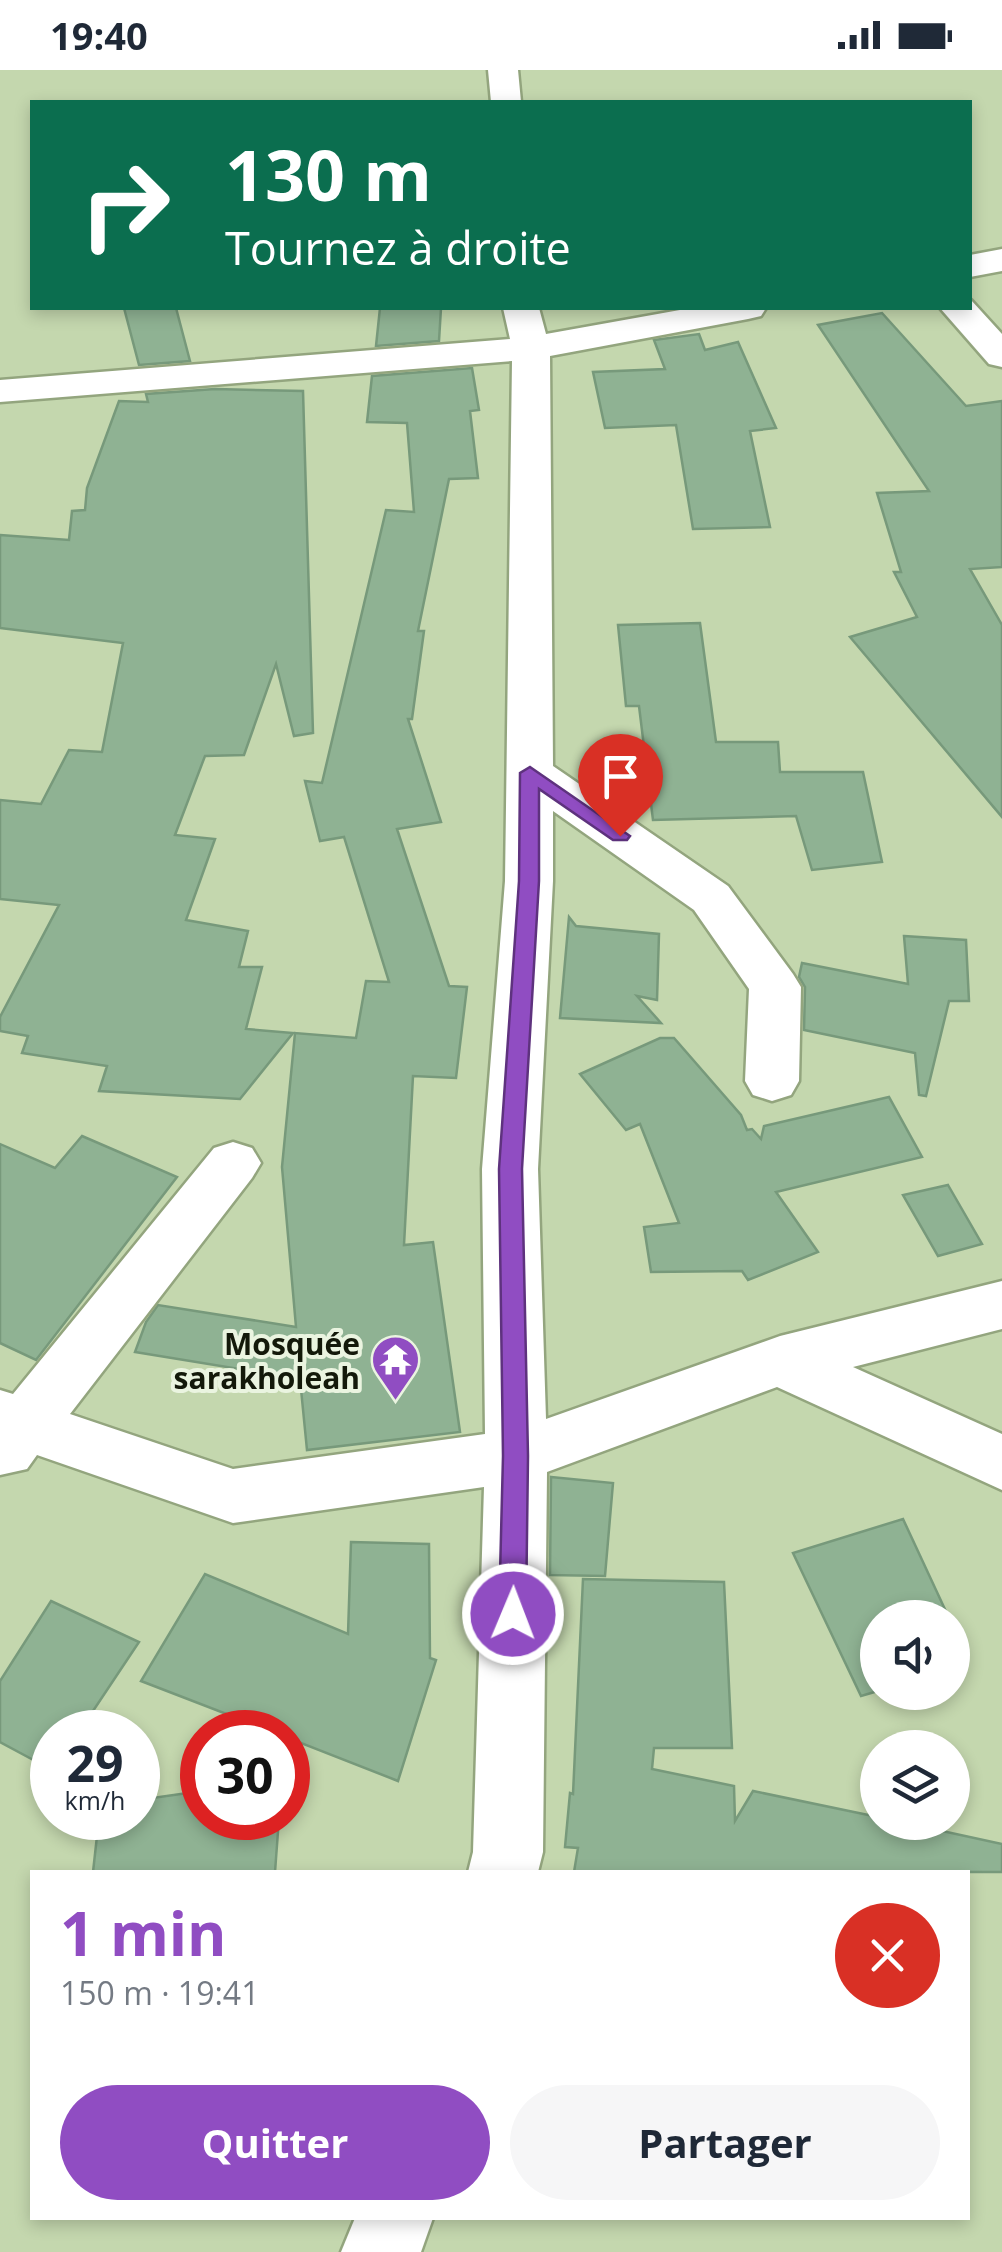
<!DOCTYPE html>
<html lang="fr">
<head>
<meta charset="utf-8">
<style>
  body { margin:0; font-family:"Open Sans",sans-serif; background:#f6f6f7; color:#1f2937; height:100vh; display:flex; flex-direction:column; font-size:38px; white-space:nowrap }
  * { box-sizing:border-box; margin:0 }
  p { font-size:32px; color:#747a83 }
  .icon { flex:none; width:55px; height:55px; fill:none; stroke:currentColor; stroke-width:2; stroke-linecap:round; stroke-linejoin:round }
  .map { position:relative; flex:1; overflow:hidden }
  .drawer { position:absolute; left:30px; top:1800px; width:940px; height:350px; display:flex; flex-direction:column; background:#fff; border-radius:0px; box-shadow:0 5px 15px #0003 }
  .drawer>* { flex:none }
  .top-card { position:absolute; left:30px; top:30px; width:942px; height:210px; border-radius:0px; box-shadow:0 5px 15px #0003; background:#0b6e4f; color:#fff; overflow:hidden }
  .tools { position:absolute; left:860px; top:1530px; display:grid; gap:20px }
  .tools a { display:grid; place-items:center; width:110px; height:110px; border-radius:50%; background:#fff; box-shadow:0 5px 15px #0003; font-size:50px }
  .speed { position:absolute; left:30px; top:1640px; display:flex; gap:20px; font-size:50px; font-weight:700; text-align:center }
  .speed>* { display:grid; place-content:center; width:130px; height:130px; border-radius:50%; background:#fff; box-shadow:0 5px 15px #0003; line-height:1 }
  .speed small { font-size:25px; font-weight:400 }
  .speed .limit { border:15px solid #d22; background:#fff; color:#111 }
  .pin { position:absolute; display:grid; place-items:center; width:85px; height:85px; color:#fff; margin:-102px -42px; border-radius:50% 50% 50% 0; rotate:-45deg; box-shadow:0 0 10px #0007 }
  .pin .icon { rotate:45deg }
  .me { position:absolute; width:110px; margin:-55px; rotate:1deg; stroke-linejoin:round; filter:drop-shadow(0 0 8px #0008) }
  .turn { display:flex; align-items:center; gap:35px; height:210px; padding:0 30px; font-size:45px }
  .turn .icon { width:130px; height:130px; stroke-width:2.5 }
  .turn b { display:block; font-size:70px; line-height:85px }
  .round { display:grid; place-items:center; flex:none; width:105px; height:105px; border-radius:52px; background:#f6f6f7 }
  .summary { display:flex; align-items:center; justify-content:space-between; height:170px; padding:0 30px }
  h1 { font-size:60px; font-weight:700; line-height:75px; color:#904dc2 }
  .cta { display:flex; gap:20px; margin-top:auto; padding:20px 30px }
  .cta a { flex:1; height:115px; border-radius:60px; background:#904dc2; color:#fff; font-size:40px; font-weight:700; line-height:115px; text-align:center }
  .cta a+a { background:#f6f6f7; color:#1f2937 }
  .status { display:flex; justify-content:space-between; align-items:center; height:70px; padding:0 50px; background:#fff; direction:ltr }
  .status svg { height:28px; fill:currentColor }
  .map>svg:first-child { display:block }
  .building { fill:#8fb293; stroke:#77997b; stroke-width:2.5 }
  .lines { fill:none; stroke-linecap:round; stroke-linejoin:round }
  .minor-casing { stroke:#93a57e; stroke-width:5 }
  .minor { fill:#fff; fill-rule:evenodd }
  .route { fill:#904dc2; stroke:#5e327e; stroke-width:2.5 }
  .labels { text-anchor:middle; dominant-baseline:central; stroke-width:8; stroke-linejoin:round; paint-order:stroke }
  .poi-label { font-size:30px; font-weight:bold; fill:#13190a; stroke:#eaf4e0; text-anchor:end }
</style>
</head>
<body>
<div class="status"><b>19:40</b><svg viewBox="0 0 49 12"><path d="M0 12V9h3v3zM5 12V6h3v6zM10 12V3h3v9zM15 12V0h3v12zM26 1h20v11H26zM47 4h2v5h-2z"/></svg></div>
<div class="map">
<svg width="1002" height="2182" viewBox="0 0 1002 2182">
  <rect width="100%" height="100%" fill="#c4d7ae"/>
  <g class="building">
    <polygon points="124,238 176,238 190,291 139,295"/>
    <polygon points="380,238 441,238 439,271 376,276"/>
    <polygon points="882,243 966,336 1002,331 1002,497 970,499 1002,555 1002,747 850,567 917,547 894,502 901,502 877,423 929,421 818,255"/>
    <polygon points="699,264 705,280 738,272 776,358 750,361 770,457 693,459 676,355 605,358 593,302 665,299 654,270"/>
    <polygon points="472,298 479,340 470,341 478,408 449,409 418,561 424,561 412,649 408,649 441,752 397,759 449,916 467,917 456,1008 413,1006 404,1175 433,1172 460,1362 307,1380 300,1309 135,1282 146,1252 158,1235 296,1257 282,1097 295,963 356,968 366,911 389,912 344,767 320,771 305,711 322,713 386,440 414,442 407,353 367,352 372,306"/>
    <polygon points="215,319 303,321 313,663 294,666 276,594 244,685 205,686 175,765 215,769 186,850 248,861 239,897 262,897 246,959 293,963 240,1029 99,1021 107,996 22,983 28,966 0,961 0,947 59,835 0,829 0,730 41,734 69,680 102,682 123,573 0,558 0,465 69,470 72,441 85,440 87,418 119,331 148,332 146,324"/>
    <polygon points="700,553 716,672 778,672 780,702 863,702 882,792 812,800 796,746 653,750 639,636 626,636 618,555"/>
    <polygon points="569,847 576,856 659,864 657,930 637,926 661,953 560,948"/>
    <polygon points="904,866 966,870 969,931 949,931 926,1026 919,1025 915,983 804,960 805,917 799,907 802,893 908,914"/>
    <polygon points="660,968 674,968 741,1045 747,1060 752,1059 761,1069 764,1056 889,1027 922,1087 776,1122 818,1182 748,1210 742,1201 651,1202 644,1157 679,1153 640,1054 626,1060 580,1004"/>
    <polygon points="82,1066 177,1107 36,1290 0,1273 0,1074 55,1098"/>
    <polygon points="948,1115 982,1174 938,1186 903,1125"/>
    <polygon points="551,1407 613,1413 605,1506 550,1505"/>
    <polygon points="903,1449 949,1548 878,1548 878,1621 861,1626 793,1483"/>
    <polygon points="351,1472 429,1474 430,1588 436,1590 398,1711 288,1668 288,1662 273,1662 141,1611 205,1504 348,1564"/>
    <polygon points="583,1509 724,1512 732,1678 654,1678 652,1699 734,1716 735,1751 753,1721 878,1747 878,1752 901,1752 1002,1774 1002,1802 574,1802 578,1778 565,1777 570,1723 573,1724"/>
    <polygon points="51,1531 139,1572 79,1662 52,1662 52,1700 0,1672 0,1611"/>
    <polygon points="202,1721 202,1748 279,1748 275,1802 93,1802 99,1748 138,1748 138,1730"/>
  </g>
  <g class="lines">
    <defs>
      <g id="minor">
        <polygon points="488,0 518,0 521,32 491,32"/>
        <polygon points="1002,179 1002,201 970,207 970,185"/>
        <polygon points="971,230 1002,264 1002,297 989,294 940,238 970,238"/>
        <polygon points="503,238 539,238 546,264 691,238 766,238 761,246 748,249 550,286 553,696 728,816 793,904 801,917 799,1011 791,1025 772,1031 753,1025 745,1011 749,919 694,840 553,741 553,811 538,1099 546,1349 780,1266 1002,1211 1002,1259 853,1297 1002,1364 1002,1420 777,1317 547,1402 543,1782 538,1802 468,1802 473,1782 484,1417 233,1453 37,1385 27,1399 0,1405 0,1320 13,1324 214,1078 233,1072 252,1078 261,1093 252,1108 70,1344 233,1399 485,1364 482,1099 505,811 512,291 0,332 0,310 510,269"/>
        <polygon points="355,2148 433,2148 421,2182 341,2182"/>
      </g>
    </defs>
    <use href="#minor" class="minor-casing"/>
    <use href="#minor" class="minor"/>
  </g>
  <polygon class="route" points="530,697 630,766 627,770 613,770 539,719 539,811 522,1099 528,1386 526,1544 522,1553 513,1557 503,1553 499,1544 503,1386 499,1099 519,811 520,703"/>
  <defs>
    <symbol id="temple-pin" viewBox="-11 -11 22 30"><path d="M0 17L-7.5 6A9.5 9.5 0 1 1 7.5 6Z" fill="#904dc2" stroke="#eaf4e0"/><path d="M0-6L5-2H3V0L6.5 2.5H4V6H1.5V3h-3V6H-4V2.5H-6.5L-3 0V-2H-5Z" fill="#fff"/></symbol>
  </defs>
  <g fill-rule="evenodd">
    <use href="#temple-pin" x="368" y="1262" width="55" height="75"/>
  </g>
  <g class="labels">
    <g class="poi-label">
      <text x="360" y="1273">Mosquée<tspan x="360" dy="34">sarakholeah</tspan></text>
    </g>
  </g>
</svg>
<div class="tools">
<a><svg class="icon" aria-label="sound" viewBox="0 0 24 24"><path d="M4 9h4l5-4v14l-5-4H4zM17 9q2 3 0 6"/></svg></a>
<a><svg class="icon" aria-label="layers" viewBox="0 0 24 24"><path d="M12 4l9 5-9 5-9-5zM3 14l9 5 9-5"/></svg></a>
</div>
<div class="speed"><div>29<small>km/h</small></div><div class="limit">30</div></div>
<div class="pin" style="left:620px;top:766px;background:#d93025"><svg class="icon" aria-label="arrive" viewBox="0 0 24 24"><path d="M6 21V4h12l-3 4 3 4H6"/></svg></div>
<svg class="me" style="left:513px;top:1544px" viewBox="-20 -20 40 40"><circle r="17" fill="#904dc2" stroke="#fff" stroke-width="3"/><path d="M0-11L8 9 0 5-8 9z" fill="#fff"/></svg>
<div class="top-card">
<div class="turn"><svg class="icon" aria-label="right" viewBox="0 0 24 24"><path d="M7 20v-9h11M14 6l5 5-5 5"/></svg><div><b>130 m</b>Tournez à droite</div></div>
</div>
<section class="drawer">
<div class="summary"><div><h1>1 min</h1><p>150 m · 19:41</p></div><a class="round" style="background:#d93025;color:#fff"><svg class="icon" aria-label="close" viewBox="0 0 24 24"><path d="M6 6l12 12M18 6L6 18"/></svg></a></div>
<div class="cta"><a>Quitter</a><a>Partager</a></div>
</section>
</div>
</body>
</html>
